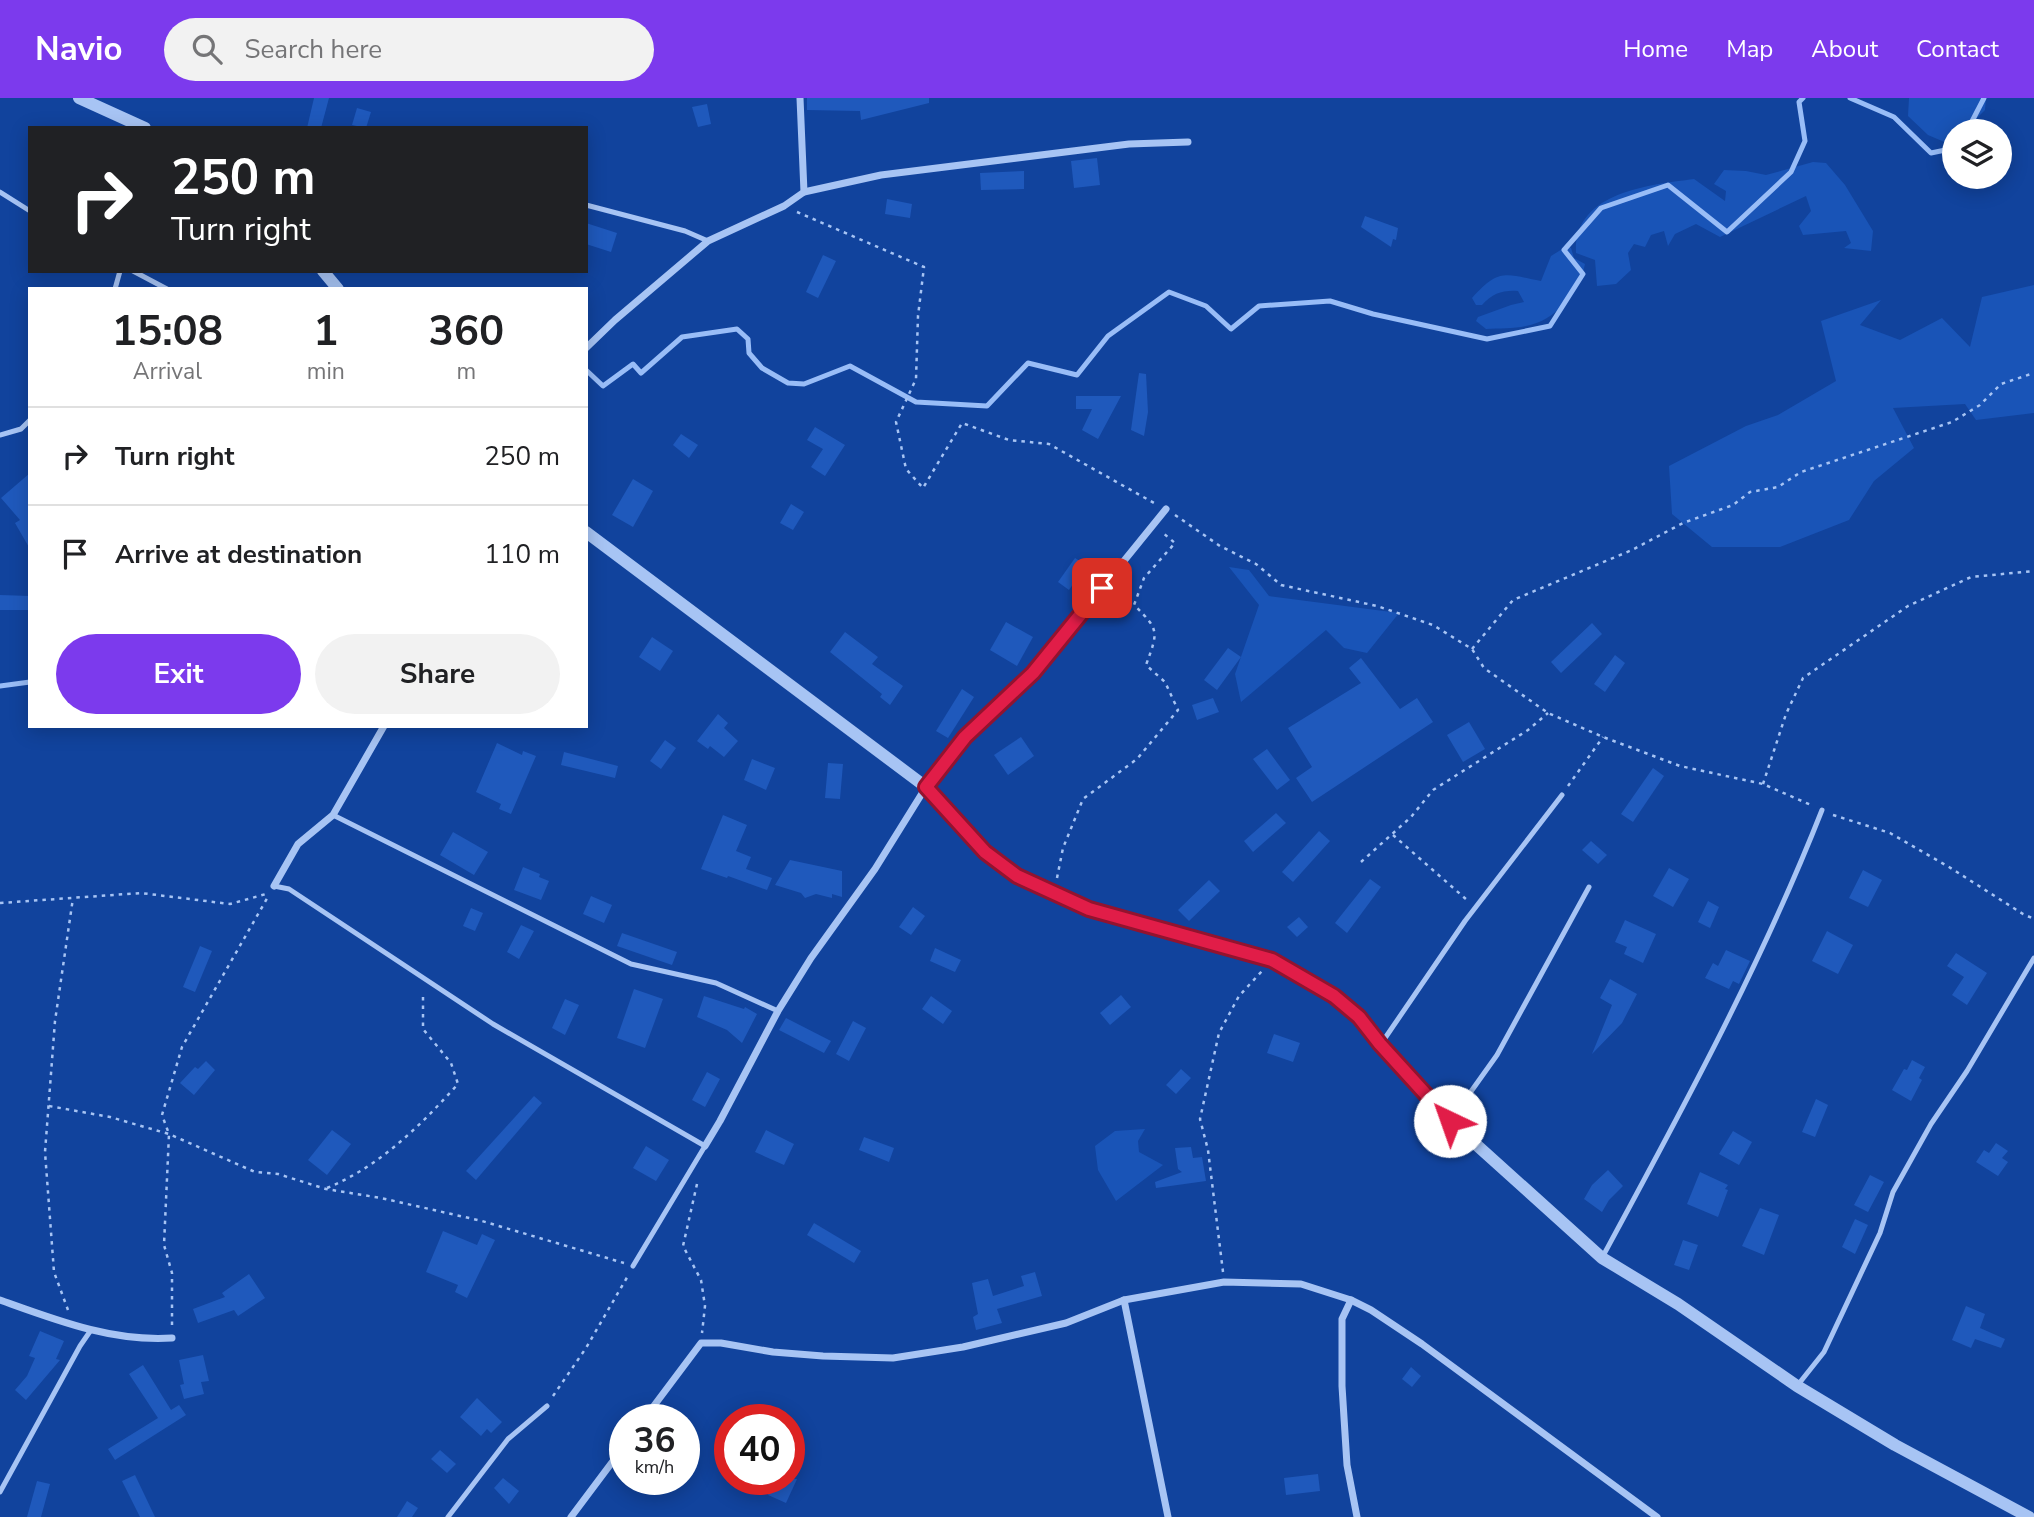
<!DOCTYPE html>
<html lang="en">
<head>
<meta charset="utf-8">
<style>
  body { margin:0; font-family:"Nunito Sans",sans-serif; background:#f2f2f2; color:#202124; height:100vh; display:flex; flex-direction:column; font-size:26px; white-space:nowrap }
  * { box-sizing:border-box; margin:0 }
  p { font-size:23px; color:#757577 }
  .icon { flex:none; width:38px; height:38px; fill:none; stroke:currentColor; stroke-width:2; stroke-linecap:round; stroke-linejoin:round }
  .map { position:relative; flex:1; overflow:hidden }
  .details { position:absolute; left:28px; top:189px; width:560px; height:441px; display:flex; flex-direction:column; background:#fff; border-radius:0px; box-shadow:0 4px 18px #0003 }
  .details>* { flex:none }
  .top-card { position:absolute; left:28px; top:28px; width:560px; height:147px; border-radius:0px; box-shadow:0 4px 18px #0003; background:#202124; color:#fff; overflow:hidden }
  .tools { position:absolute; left:1942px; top:21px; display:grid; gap:14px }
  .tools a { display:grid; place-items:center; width:70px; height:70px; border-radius:50%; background:#fff; box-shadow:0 4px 18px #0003; font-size:35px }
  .speed { position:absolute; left:609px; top:1306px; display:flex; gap:14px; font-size:35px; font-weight:700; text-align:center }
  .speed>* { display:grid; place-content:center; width:91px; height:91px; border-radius:50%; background:#fff; box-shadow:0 4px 18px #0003; line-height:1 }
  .speed small { font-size:18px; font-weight:400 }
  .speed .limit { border:10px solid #d22; background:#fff; color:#111 }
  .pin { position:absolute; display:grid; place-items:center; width:60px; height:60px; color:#fff; margin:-30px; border-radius:14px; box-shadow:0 4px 10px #0006 }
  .me { position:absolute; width:77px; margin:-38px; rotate:318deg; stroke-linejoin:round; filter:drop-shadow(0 0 5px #0008) }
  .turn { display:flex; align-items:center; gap:24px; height:147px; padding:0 28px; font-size:32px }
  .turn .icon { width:91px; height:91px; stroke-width:2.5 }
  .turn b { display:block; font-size:49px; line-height:60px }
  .eta { display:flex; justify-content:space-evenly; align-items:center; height:119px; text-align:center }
  .eta b { font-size:42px; font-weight:700; line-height:49px }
  .primary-button { display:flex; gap:14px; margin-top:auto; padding:14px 28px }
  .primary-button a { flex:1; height:80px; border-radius:42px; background:#7c3aed; color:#fff; font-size:28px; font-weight:700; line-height:80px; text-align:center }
  .primary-button a+a { background:#f2f2f2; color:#202124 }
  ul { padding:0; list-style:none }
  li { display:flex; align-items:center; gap:21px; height:98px; padding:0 28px; border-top:2px solid #e0e0e0 }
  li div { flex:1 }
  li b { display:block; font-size:26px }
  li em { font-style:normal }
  header { display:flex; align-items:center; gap:42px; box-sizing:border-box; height:98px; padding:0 35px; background:#7c3aed; color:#fff }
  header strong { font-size:33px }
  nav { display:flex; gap:38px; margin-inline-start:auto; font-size:24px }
  .search { width:490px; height:63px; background:#f2f2f2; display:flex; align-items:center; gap:18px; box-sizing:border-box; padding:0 24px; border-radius:38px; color:#757577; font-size:26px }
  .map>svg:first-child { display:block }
  .green { fill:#1954b7 }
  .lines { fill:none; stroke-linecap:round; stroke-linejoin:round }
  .stream { stroke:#99bdf7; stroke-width:5 }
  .building { fill:#1f59bc }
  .path { stroke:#a7c4f4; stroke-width:2.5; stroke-dasharray:3.5 5; stroke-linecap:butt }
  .service { stroke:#a7c4f4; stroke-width:5 }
  .minor { stroke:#a7c4f4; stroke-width:7 }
  .tertiary { stroke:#a7c4f4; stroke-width:12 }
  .route-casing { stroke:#92132f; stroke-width:18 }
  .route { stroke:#e11d48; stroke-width:12 }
</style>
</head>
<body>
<header>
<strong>Navio</strong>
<div class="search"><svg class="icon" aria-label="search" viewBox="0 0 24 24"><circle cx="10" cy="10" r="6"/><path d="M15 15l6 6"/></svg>Search here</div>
<nav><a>Home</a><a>Map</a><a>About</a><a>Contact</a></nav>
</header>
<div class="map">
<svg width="2034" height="1419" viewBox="0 0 2034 1419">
  <rect width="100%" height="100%" fill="#11439d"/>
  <g class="green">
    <polygon points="1909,0 1986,0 1985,12 1964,33 1955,33 1955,41 1949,46 1928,37 1908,18"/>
    <path d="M1813 64 1826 65 1845 87 1873 133 1871 153 1844 150 1851 145 1846 133 1803 137 1799 128 1811 113 1806 98 1720 139 1696 126 1675 136 1668 148 1664 133 1651 137 1645 149 1634 146 1628 155 1631 172 1616 186 1597 188 1595 162 1576 155C1573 94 1649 87 1694 81L1725 103 1726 93 1714 86 1724 72 1746 73 1766 77Z"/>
    <path d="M1567 148 1571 150 1574 160 1585 166C1579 195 1555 223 1526 228 1513 231 1499 230 1486 231L1476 223 1478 219 1511 207 1524 204 1518 193C1503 192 1493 195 1482 207H1476L1472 200C1499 170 1505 176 1541 183L1551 158Z"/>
    <polygon points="2034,187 2034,315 1976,322 1965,306 1893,310 1914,350 1874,383 1849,422 1780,449 1712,449 1672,416 1669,368 1746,328 1778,317 1836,283 1821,223 1881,202 1860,227 1900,242 1942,220 1970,249 1982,199"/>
    <polygon points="1229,469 1249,472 1269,498 1399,515 1367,555 1344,550 1326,532 1241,604 1235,576 1259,507"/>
    <polygon points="1145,1031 1138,1043 1139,1054 1163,1067 1116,1103 1098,1072 1095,1048 1115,1033"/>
  </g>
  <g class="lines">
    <g class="stream">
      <polyline points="1850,0 1894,19 1931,55 1955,50"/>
      <polyline points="1967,33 1984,0"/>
      <polyline points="586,272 603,288 633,266 641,275 682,239 737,231 748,241 749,255 762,270 788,285 804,286 850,268 916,304 987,308 1028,265 1077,277 1108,238 1169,194 1206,208 1231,231 1259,208 1330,203 1373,216 1487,241 1550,228 1583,176 1564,152 1601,110 1668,87 1727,134 1791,74 1805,43 1799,4 1803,0"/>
      <polyline points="0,588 30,584"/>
    </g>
  </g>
  <g class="building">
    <polygon points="314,0 329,0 321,30 307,30"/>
    <polygon points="807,0 929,0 929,5 861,22 860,13 807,12"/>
    <polygon points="707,6 711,26 698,29 692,9"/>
    <polygon points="357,10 371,14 366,30 352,27"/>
    <polygon points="1097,60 1100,87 1074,90 1071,63"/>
    <polygon points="1024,73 1024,91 981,92 980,75"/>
    <polygon points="887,101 912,106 910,120 885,116"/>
    <polygon points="1365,118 1398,130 1396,142 1393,141 1391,149 1361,129"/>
    <polygon points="586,125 617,135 611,154 586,146"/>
    <polygon points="823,157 836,163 818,200 806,194"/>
    <polygon points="1139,275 1146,276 1148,314 1144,338 1131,332"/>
    <polygon points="1076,298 1121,298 1098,341 1082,332 1092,311 1076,311"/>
    <polygon points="815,329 845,347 825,378 811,369 823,351 807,342"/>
    <polygon points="681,336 698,347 689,360 673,347"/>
    <polygon points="30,375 30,451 15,425 20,422 1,400"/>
    <polygon points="633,381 653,393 633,429 612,417"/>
    <polygon points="791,406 804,414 793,432 780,425"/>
    <polygon points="1075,460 1086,467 1069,492 1058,484"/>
    <polygon points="0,497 30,498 30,512 0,512"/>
    <polygon points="1006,524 1033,539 1017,568 990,552"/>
    <polygon points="1592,525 1602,536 1561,575 1551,564"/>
    <polygon points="845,534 878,559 872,566 903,588 890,607 880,599 882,596 830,554"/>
    <polygon points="652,539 673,553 660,573 639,559"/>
    <polygon points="1228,550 1241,559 1217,592 1204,582"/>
    <polygon points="1615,557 1625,565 1605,594 1594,586"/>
    <polygon points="1361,560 1400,611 1417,600 1433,624 1312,704 1296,680 1312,669 1288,630 1361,585 1349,570"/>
    <polygon points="962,591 974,599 948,640 936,633"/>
    <polygon points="1213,600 1219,614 1197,622 1192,607"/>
    <polygon points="718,616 728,625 724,630 738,643 724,659 710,648 708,651 697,643"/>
    <polygon points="1469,624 1485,651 1463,664 1447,637"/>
    <polygon points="1021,639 1034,658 1008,677 994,657"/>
    <polygon points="665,642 676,650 661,671 650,663"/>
    <polygon points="497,645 522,657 523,653 536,658 511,716 499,711 501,706 476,694"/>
    <polygon points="1267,651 1290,682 1277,692 1253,661"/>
    <polygon points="564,654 618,668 615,680 561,667"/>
    <polygon points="752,661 775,670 766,692 744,682"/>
    <polygon points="828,665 843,666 840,701 825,700"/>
    <polygon points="1653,670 1664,678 1633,724 1621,716"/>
    <polygon points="1276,715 1286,725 1253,754 1244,743"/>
    <polygon points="723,717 747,727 736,753 751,759 746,771 772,780 767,792 728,778 727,780 701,771"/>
    <polygon points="1319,733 1330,743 1293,784 1282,774"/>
    <polygon points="453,734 488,754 474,777 440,757"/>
    <polygon points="1591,743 1607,757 1598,766 1582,752"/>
    <polygon points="790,762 842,773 842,799 832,796 832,800 816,796 805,800 801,795 775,787"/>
    <polygon points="523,769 540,776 539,779 549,783 541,802 514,792"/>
    <polygon points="1669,770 1689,781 1673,809 1653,798"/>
    <polygon points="1863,772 1882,782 1868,809 1849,800"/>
    <polygon points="1370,781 1381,789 1347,835 1335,825"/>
    <polygon points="1209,782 1220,793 1189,823 1178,812"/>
    <polygon points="591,798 612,807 604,825 583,816"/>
    <polygon points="1708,803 1719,809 1710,830 1698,824"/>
    <polygon points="913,809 925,818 911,837 899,829"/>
    <polygon points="471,810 483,815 475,833 463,828"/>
    <polygon points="1299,819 1308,829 1297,839 1287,829"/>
    <polygon points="1625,822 1656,836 1643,865 1624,856 1627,849 1615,844"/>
    <polygon points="521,827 534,833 519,861 507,854"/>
    <polygon points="1827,833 1853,847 1838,876 1812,863"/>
    <polygon points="622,835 677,854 672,867 617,848"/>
    <polygon points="200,848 212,853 195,894 183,889"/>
    <polygon points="935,850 961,862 955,874 930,863"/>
    <polygon points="1726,852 1750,863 1739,886 1733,883 1729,891 1705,880 1713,865 1718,868"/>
    <polygon points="1956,855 1987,875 1967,907 1952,897 1964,879 1947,868"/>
    <polygon points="1610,881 1637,896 1622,925 1592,956 1612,907 1600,900"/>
    <polygon points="634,891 663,901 645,950 617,940"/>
    <polygon points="1121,897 1131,909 1110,927 1100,915"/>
    <polygon points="704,898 744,911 745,909 757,916 742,945 727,932 697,919"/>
    <polygon points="931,898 952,913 943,926 922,911"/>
    <polygon points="565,901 579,907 565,937 552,930"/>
    <polygon points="786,920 831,943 824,955 779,932"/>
    <polygon points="853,923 866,930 849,963 836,956"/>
    <polygon points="1274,936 1300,945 1293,964 1267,955"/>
    <polygon points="1912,962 1925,969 1919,980 1922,982 1911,1003 1892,992 1904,971 1907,972"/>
    <polygon points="206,963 215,972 194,997 180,985 195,969 198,971"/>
    <polygon points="1181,971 1191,980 1176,996 1166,987"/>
    <polygon points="707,974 720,981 705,1009 692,1002"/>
    <polygon points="534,998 542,1005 476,1082 466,1073"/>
    <polygon points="1816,1001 1828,1007 1815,1039 1802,1034"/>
    <polygon points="332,1032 351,1046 327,1077 308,1062"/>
    <polygon points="766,1032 794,1046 784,1067 755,1054"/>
    <polygon points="1733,1033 1752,1044 1739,1067 1719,1056"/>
    <polygon points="864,1039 894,1050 889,1064 859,1052"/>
    <polygon points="1996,1045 2008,1053 2002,1060 2008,1064 1998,1078 1976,1064 1984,1052 1989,1055"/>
    <polygon points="646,1048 669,1062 656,1083 633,1070"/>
    <polygon points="1191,1049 1193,1060 1202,1059 1206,1083 1156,1090 1155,1084 1182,1074 1178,1071 1175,1050"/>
    <polygon points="1608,1072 1623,1088 1609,1102 1602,1114 1584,1101 1592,1087"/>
    <polygon points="1700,1074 1728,1087 1725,1091 1728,1092 1718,1119 1687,1106"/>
    <polygon points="1870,1077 1884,1084 1868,1114 1854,1107"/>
    <polygon points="1760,1110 1779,1117 1764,1157 1742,1148"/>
    <polygon points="1855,1121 1868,1127 1855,1156 1842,1149"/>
    <polygon points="814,1125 861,1153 854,1165 807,1137"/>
    <polygon points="443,1133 477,1147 482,1136 495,1142 467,1200 455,1194 458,1187 426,1174"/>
    <polygon points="1683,1142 1698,1147 1689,1172 1674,1167"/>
    <polygon points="1035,1174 1042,1198 997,1211 1002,1225 976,1232 973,1219 978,1216 972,1185 988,1181 993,1198 1024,1188 1021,1178"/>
    <polygon points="249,1176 265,1200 238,1218 234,1212 198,1225 193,1211 225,1199 222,1195"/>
    <polygon points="1966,1208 1985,1216 1980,1230 2005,1241 2001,1250 1975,1241 1971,1250 1952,1242"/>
    <polygon points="40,1233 64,1243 56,1261 60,1262 26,1302 15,1292 27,1278 35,1260 29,1258"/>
    <polygon points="203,1257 209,1283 201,1284 204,1296 184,1301 180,1287 184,1286 179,1262"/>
    <polygon points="143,1267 171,1312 179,1307 186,1317 115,1362 108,1351 158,1320 129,1276"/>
    <polygon points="1411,1269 1421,1278 1412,1289 1402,1281"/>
    <polygon points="477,1300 502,1324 491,1335 487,1331 481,1338 460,1319"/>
    <polygon points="440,1352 456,1366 447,1375 431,1361"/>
    <polygon points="1318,1376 1320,1393 1286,1397 1284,1380"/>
    <polygon points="135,1377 155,1419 140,1419 122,1383"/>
    <polygon points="503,1380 519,1393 509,1406 494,1390"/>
    <polygon points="776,1381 797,1381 786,1405 768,1397"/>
    <polygon points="37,1383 50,1386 41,1419 27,1419"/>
    <polygon points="407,1403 418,1410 412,1419 397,1419"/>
  </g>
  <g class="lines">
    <g class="path">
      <polyline points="797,114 924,169 918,218 916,281 896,324 906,371 923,390 962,325 1009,342 1049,346 1154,405"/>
      <polyline points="1175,417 1220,448 1256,466 1281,487 1377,508 1433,527 1472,551 1484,570 1548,615 1603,639 1680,668 1763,686 1811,707"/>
      <polyline points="1472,551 1513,502 1632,452 1683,425 1733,407 1750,394 1778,389 1801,374 1952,324 1980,307 2001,286 2034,275"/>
      <polyline points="1763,686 1786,616 1803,580 1908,508 1971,479 2034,473"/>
      <polyline points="1568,688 1603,639"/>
      <polyline points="1833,717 1890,735 1949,769 2023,816 2034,821"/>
      <polyline points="1393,737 1467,802"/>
      <polyline points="1361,764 1411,719 1433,692 1528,632 1548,615"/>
      <path d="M1057 780 1063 750 1083 701 1137 661 1178 612 1165 584 1146 567C1158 534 1160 532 1134 507L1144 480 1175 445 1163 435"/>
      <polyline points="0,805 141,795 230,806 266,796"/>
      <polyline points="49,1008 110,1019 169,1036 255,1074 278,1076 326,1091 381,1100 482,1123 624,1165"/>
      <polyline points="697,1086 683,1148 701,1182 705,1208 702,1235"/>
      <path d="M327 1090C380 1068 419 1029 458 986L451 965 423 931V894"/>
      <polyline points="1223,1174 1208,1052 1200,1021 1219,935 1239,898 1262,873"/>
      <polyline points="68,1212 54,1174 45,1054 55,923 73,800"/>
      <polyline points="172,1227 172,1175 164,1147 169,1036 162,1017 182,949 269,797"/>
      <polyline points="553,1298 586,1250 629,1176"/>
    </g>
    <g class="service">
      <polyline points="0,94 30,113"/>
      <polyline points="586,107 685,133 708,143"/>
      <polyline points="133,173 167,191"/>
      <polyline points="115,191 120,173"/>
      <polyline points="0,337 21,331 30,322"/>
      <polyline points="333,717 631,866 716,885 778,913"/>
      <polyline points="274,788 289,791 493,926 705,1048 633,1168"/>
      <polyline points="1381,946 1465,823 1562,697"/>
      <polyline points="1450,1023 1497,957 1589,789"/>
      <path d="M1603 1158C1682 1012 1761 867 1822 712"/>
      <polyline points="1797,1288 1824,1254 1880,1135 1893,1094 1931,1026 1967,973 2034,860"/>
      <polyline points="0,1394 80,1248 91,1232"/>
      <polyline points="448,1419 508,1341 547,1308"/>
    </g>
    <g class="minor">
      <polyline points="804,94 881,77 1129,46 1188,44"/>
      <polyline points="586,250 615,222 708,143 784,108 804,94 800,0"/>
      <polyline points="274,788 298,746 333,717 384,628"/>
      <polyline points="705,1048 720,1023 778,913 811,860 875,771 926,689 965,640 1033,575 1166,411"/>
      <path d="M0 1202C56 1222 112 1244 172 1240"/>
      <polyline points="1124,1202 1168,1419"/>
      <polyline points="1351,1202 1342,1221 1342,1288 1347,1367 1357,1419"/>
      <polyline points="644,1321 701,1245 721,1245 773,1254 823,1258 893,1260 963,1249 1066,1225 1124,1202 1224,1184 1301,1186 1351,1202 1371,1212 1422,1246 1657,1419"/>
      <polyline points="571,1419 625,1347"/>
    </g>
    <g class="tertiary">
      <polyline points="79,0 145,30"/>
      <polyline points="323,173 338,191"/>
      <polyline points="586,434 926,689 985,754 1017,778 1089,811 1272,862 1334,898 1359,919 1380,946 1450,1023 1602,1160 1678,1206 1797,1288 1895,1347 2029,1419"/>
    </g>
  </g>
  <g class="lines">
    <defs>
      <polyline id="route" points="1102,490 1033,575 965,639 926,689 985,754 1017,778 1089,811 1272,862 1334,898 1359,919 1380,946 1450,1023"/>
    </defs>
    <use href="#route" class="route-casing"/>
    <use href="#route" class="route"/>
  </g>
</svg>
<div class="tools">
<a><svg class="icon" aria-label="layers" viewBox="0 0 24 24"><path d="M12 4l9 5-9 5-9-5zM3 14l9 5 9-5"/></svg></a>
</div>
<div class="speed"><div>36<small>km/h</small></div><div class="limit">40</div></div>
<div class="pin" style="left:1102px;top:490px;background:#d93025"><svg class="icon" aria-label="arrive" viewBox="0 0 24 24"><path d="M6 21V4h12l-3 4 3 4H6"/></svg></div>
<svg class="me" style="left:1450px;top:1023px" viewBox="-20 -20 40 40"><circle r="19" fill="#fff"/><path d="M0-13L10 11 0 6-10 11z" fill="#e11d48"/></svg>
<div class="top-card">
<div class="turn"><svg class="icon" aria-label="right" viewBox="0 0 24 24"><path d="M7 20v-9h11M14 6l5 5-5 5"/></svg><div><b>250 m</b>Turn right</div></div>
</div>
<section class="details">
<div class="eta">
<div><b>15:08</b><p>Arrival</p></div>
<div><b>1</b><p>min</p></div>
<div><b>360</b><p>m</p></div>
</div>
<ul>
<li><svg class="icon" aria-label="right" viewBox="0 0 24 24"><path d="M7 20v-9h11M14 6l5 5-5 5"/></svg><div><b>Turn right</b></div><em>250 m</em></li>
<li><svg class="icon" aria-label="arrive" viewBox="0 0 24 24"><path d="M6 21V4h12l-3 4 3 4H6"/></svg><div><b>Arrive at destination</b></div><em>110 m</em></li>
</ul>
<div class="primary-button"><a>Exit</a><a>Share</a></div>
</section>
</div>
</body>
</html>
